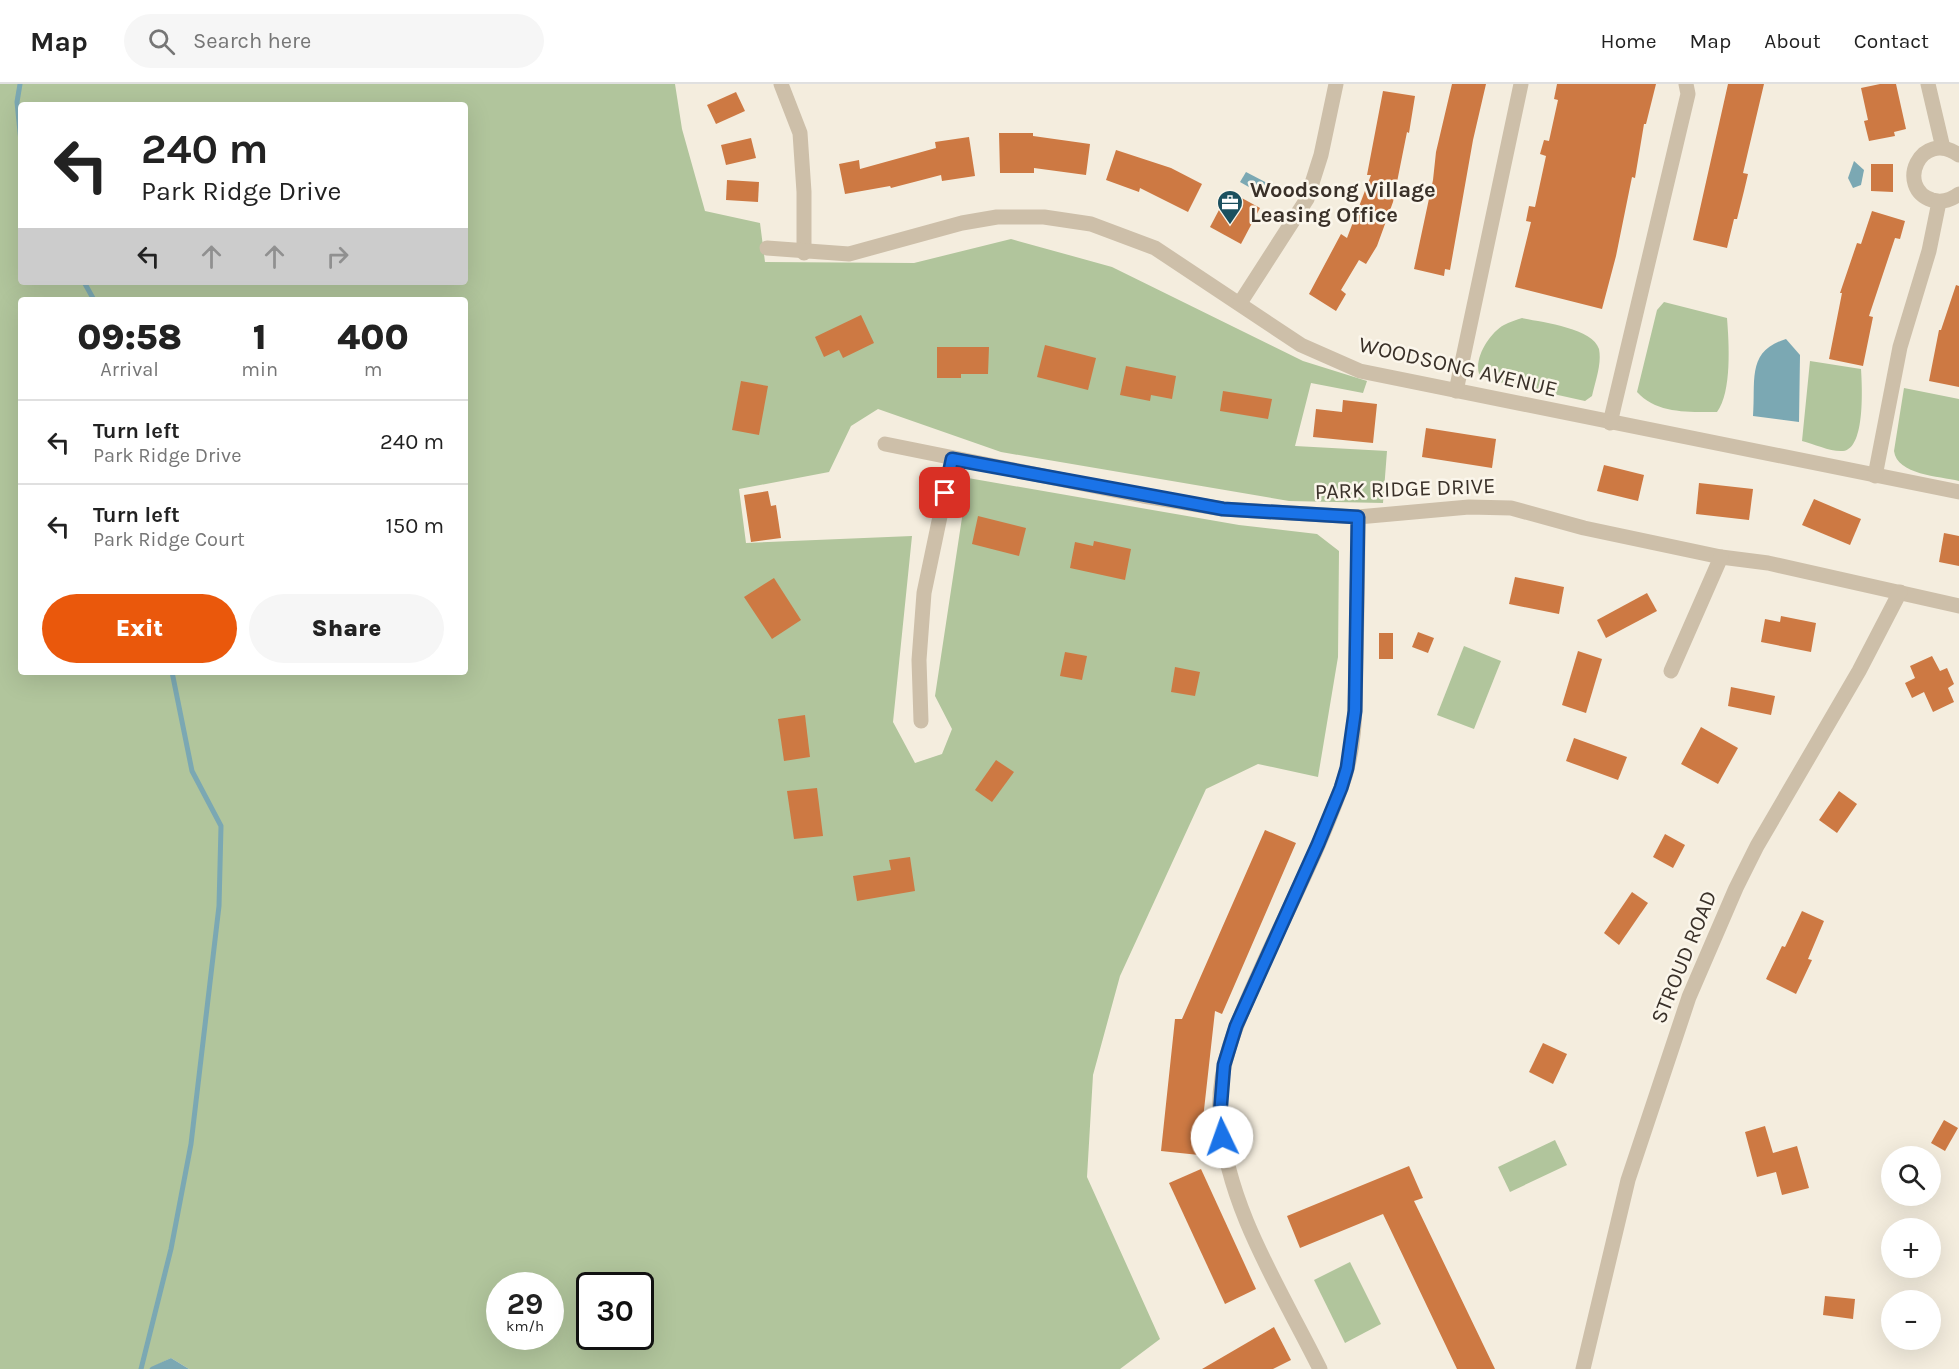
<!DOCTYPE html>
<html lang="en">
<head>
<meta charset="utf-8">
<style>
  body { margin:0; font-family:Karla,sans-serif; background:#f6f6f6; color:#222; height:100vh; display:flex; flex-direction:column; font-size:22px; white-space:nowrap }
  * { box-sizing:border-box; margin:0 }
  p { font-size:20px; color:#767676 }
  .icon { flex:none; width:33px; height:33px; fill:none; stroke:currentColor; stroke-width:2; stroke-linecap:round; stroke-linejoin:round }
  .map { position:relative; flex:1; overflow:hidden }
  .details { position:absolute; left:18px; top:213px; width:450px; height:378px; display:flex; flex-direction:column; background:#fff; border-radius:6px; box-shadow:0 6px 24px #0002 }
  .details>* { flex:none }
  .hud { position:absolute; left:18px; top:18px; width:450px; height:183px; border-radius:6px; box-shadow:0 6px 24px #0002; background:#fff; color:#222; overflow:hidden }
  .tools { position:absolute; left:1881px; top:1062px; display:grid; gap:12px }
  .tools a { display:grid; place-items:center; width:60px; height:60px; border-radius:50%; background:#fff; box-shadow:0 6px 24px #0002; font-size:30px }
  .speed { position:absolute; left:486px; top:1188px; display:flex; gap:12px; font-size:30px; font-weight:700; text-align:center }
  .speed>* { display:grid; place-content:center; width:78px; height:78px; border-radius:50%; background:#fff; box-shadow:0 6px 24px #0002; line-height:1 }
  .speed small { font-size:15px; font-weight:400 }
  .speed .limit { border:3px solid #111; border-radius:9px; background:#fff; color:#111 }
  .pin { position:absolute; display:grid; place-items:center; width:51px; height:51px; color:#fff; margin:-26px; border-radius:12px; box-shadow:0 3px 9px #0006 }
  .me { position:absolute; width:66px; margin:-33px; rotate:357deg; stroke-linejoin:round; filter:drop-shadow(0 0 4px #0008) }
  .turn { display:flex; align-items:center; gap:21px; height:126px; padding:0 24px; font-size:27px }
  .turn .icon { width:78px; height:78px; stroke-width:2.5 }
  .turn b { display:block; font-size:42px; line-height:51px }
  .lanes { display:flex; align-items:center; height:57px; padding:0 24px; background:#0003; justify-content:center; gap:30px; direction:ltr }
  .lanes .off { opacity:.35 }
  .eta { display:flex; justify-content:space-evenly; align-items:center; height:102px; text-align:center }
  .eta b { font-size:36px; font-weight:800; line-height:42px }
  .button { display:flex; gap:12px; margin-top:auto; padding:12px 24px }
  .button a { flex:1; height:69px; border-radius:36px; background:#ea580c; color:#fff; font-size:24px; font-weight:800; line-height:69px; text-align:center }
  .button a+a { background:#f6f6f6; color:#222 }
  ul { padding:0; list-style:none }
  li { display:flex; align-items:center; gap:18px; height:84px; padding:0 24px; border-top:2px solid #e0e0e0 }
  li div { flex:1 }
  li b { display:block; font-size:22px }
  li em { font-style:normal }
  header { display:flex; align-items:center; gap:36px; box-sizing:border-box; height:84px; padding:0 30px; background:#fff; border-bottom:2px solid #e0e0e0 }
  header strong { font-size:28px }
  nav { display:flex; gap:33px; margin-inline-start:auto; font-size:21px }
  .search { width:420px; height:54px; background:#f6f6f6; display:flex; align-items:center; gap:15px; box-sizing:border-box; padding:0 21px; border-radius:33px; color:#767676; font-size:22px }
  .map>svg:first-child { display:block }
  .green { fill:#b1c59c; fill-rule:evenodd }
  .water { fill:#7ba8b3 }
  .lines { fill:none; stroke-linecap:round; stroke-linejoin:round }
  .stream { stroke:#7ba8b3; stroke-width:5 }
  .building { fill:#cd7943 }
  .street { stroke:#cdbfa9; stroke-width:15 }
  .route-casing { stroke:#114b97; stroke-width:15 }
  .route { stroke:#1a73e8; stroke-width:10 }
  .labels { text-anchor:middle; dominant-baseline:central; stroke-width:5; stroke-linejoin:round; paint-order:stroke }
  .poi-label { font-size:22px; font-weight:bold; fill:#3a3129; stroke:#fbf6eb; text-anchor:start }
  .street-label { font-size:22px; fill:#3a3129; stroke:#fbf6eb }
</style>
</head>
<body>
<header>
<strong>Map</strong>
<div class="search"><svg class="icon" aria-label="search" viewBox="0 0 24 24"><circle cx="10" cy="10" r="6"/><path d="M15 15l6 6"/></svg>Search here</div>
<nav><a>Home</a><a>Map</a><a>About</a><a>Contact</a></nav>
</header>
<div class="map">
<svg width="1959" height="1285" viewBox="0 0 1959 1285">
  <rect width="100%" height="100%" fill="#f4edde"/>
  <g class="green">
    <path d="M0 0H675L682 45 705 127 760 139 765 178 914 179 1011 155 1112 183 1303 277 1367 297 1363 309 1311 299 1295 362 1387 367 1383 419 1289 417 1001 368 878 325 851 342 829 388 739 405 746 459 912 452 893 638 915 679 942 670 952 645 935 612 968 394 1239 441 1317 450 1339 467 1338 573 1318 693 1258 680 1206 705 1120 892 1093 991 1087 1093 1160 1255 1120 1285H189L171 1274 149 1285H0ZM21 21H465V198H21ZM21 216H465V588H21ZM500 1202H550V1252H500ZM590 1202H640V1252H590Z"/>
    <path d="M1664 218 1727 234C1729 259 1732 308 1717 328 1689 328 1657 330 1637 308L1657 226Z"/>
    <path d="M1522 234C1541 238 1593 244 1599 265 1602 280 1595 298 1592 312L1585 317 1481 294C1471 278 1489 249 1504 241 1509 238 1516 236 1522 234Z"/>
    <path d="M1810 277 1861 285C1862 300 1866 365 1843 367 1831 368 1814 360 1802 357Z"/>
    <path d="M1904 304 1959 315V397C1939 392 1897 391 1894 367Z"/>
    <polygon points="1464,562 1501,577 1474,645 1437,631"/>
    <polygon points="1555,1056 1567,1081 1510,1108 1498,1083"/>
    <polygon points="1350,1178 1381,1240 1345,1259 1314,1196"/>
  </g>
  <g class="water">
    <polygon points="1854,77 1864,86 1861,101 1853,104 1848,94"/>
    <polygon points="1246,88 1269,100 1263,111 1240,98"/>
    <path d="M1786 255 1800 271 1799 338 1753 332C1756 297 1746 267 1786 255Z"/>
    <polygon points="171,1274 189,1285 149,1285 151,1283"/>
  </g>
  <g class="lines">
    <g class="stream">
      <polyline points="20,0 17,18 21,58"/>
      <polyline points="84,198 94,216"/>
      <polyline points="141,1285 171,1165 191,1060 219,822 221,742 192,687 172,588"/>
    </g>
  </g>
  <g class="building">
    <polygon points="1452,0 1486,0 1473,56 1450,186 1445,185 1444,192 1414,185 1433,96 1436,68"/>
    <polygon points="1557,0 1656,0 1646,40 1644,40 1635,94 1632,93 1616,172 1602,225 1515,203 1531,138 1526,137 1529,122 1535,123 1546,72 1540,70 1544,56 1549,57 1558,16 1554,15"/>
    <polygon points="1728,0 1764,0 1743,89 1748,90 1744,107 1737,135 1734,135 1727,164 1693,156"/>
    <polygon points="1880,0 1896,0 1906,45 1894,48 1895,52 1869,57 1864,37 1868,36 1861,4"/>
    <polygon points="1383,7 1415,12 1409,49 1407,48 1393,118 1377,162 1366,180 1359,176 1341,206 1346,210 1336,227 1309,210 1341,150 1347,154 1371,91 1367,91"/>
    <polygon points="736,8 745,27 716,40 707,21"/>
    <polygon points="999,49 1033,49 1033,52 1090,60 1086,91 1034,84 1034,89 1000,89"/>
    <polygon points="969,53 975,92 942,97 941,91 891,104 890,102 845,110 839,80 859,76 860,85 936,64 935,58"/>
    <polygon points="751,54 756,74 726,81 721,61"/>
    <polygon points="1116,66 1171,84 1202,100 1188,128 1140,104 1139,108 1106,96"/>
    <polygon points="1871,80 1893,80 1893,108 1871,107"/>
    <polygon points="727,96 759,98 758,118 726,116"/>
    <polygon points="1229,107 1260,124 1241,160 1210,143"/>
    <polygon points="1872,127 1905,137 1900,155 1895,154 1869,232 1873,233 1863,282 1829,275 1842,209 1840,209 1857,159 1861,160"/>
    <polygon points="1956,201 1959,202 1959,303 1929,297 1939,246 1941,246"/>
    <polygon points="861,231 874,259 843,274 839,266 824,273 815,253"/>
    <polygon points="1045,261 1096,274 1088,306 1037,293"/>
    <polygon points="937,263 989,263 988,290 961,290 961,294 937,294"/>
    <polygon points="1126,282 1176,292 1172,315 1151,311 1150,317 1120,311"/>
    <polygon points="741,297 768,302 759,351 732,346"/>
    <polygon points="1223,307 1272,315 1268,335 1220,327"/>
    <polygon points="1343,316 1377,320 1373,359 1313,353 1316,325 1342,328"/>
    <polygon points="1426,344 1496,355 1492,384 1422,373"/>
    <polygon points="1604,381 1644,391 1638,417 1597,407"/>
    <polygon points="1699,399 1753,405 1749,436 1696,430"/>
    <polygon points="768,407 771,422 776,421 781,454 751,458 744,411"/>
    <polygon points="1814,415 1861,435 1850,461 1802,441"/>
    <polygon points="978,432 1026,444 1019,472 972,460"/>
    <polygon points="1944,449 1959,452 1959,482 1939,478"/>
    <polygon points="1094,457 1131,465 1125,496 1070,484 1075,458 1093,462"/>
    <polygon points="1515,493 1564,503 1559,530 1509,520"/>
    <polygon points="774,494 801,536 772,555 744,513"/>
    <polygon points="1647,509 1657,527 1606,554 1597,536"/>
    <polygon points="1781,532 1816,539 1811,568 1761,558 1765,535 1780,538"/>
    <polygon points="1418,548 1434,554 1428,569 1412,563"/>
    <rect x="1379" y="549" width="14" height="26"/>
    <polygon points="1578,567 1602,575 1586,629 1562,621"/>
    <polygon points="1065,568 1087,572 1082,596 1060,592"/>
    <polygon points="1932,572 1940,587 1947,584 1954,600 1948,604 1954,618 1933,628 1924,608 1912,614 1905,599 1915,594 1910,582"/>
    <polygon points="1175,583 1200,588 1195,612 1171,608"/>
    <polygon points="1731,603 1775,612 1771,631 1728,622"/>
    <polygon points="805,631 810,673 784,677 778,635"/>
    <polygon points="1701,643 1738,664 1718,700 1681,680"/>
    <polygon points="1574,654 1627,673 1618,696 1566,677"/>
    <polygon points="996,676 1014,688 992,718 975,706"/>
    <polygon points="817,704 823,752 794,755 787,707"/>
    <polygon points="1839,707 1857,720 1837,749 1819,736"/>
    <polygon points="1265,746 1296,759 1222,930 1215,927 1199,1071 1161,1067 1175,935 1182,935"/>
    <polygon points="1665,750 1685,761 1673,784 1653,773"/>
    <polygon points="910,773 915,807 857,817 853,792 891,786 889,776"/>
    <polygon points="1632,808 1648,819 1619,861 1604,849"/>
    <polygon points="1802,827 1824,837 1808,875 1812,876 1796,910 1766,895 1782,862 1785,863"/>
    <polygon points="1543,959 1567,970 1553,1000 1529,988"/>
    <polygon points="1944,1036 1958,1044 1945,1067 1931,1059"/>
    <polygon points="1765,1042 1773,1069 1797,1062 1809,1104 1782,1111 1776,1088 1757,1093 1745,1048"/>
    <polygon points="1409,1082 1423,1114 1414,1117 1495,1285 1457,1285 1383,1130 1300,1164 1287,1132"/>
    <polygon points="1201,1085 1256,1205 1225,1220 1169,1099"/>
    <polygon points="1825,1212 1855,1215 1853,1235 1823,1231"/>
    <polygon points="1274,1243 1291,1276 1273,1285 1202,1285"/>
  </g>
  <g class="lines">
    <g class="street">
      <polyline points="781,0 800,49 804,108 804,169"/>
      <polyline points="1928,0 1943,64"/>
      <path d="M1959 71C1920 44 1895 104 1932 116 1942 119 1951 116 1959 110"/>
      <polyline points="767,164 849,170 962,139 997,133 1044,133 1091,140 1155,164 1301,261 1360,287 1959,408"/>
      <polyline points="1240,219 1307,115 1321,71 1336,0"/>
      <polyline points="1456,307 1521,0"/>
      <polyline points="1610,339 1688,10 1686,0"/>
      <polyline points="885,360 1143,412 1223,425 1358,433 1469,423 1511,424 1584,444 1721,473 1768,479 1959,522"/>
      <polyline points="1875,392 1900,263 1929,167 1939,118"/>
      <polyline points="1671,587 1721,473"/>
      <polyline points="921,637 919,576 924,509 952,375"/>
      <path d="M1320 1285C1281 1206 1227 1124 1220 1034 1216 978 1242 928 1264 878 1290 821 1320 763 1341 704 1357 663 1355 617 1356 574 1357 527 1358 480 1358 433"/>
      <polyline points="1583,1285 1628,1096 1689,913 1736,804 1757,762 1859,587 1900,508"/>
    </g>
  </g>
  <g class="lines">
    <defs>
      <polyline id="route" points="945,409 952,375 1223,425 1358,433 1355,627 1347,684 1341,704 1318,760 1236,942 1224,981 1220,1031 1222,1053"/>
    </defs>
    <use href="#route" class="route-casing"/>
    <use href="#route" class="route"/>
  </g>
  <defs>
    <symbol id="office-pin" viewBox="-11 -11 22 30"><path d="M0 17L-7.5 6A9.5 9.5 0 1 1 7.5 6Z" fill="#1b505f" stroke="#fbf6eb"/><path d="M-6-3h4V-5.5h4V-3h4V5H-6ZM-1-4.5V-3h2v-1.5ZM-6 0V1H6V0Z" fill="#fff"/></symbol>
  </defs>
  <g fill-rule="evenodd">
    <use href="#office-pin" x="1215" y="104" width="30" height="40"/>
  </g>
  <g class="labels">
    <g class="poi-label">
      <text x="1250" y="106">Woodsong Village<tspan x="1250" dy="25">Leasing Office</tspan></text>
    </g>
    <g class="street-label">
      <text transform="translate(1458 283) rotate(13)">WOODSONG AVENUE</text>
      <text transform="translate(1405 405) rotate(-2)">PARK RIDGE DRIVE</text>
      <text transform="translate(1684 873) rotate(-68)">STROUD ROAD</text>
    </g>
  </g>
</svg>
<div class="tools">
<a><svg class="icon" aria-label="search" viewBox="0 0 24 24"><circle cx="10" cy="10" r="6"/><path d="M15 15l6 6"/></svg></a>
<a>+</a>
<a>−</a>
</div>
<div class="speed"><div>29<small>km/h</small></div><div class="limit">30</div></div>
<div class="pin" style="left:945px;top:409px;background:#d93025"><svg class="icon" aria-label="arrive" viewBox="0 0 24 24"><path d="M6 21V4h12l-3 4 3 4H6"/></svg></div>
<svg class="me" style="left:1222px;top:1053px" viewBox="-20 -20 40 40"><circle r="19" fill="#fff"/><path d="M0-13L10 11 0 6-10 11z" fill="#1a73e8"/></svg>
<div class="hud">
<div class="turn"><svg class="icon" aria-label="left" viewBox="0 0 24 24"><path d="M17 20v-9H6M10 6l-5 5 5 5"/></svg><div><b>240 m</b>Park Ridge Drive</div></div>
<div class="lanes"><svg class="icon" aria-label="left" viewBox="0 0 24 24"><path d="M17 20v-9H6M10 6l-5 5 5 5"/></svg><svg class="icon off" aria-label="ahead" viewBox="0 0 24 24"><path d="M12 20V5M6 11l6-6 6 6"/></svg><svg class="icon off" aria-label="ahead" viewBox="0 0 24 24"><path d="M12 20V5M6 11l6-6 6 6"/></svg><svg class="icon off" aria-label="right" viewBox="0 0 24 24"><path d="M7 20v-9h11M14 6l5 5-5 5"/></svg></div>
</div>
<section class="details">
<div class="eta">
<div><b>09:58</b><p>Arrival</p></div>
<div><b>1</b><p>min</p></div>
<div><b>400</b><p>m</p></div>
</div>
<ul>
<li><svg class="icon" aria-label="left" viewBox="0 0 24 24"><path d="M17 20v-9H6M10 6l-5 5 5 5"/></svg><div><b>Turn left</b><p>Park Ridge Drive</p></div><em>240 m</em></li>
<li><svg class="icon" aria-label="left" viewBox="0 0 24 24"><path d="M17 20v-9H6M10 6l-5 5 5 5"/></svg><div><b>Turn left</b><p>Park Ridge Court</p></div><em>150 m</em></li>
</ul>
<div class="button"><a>Exit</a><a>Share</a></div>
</section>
</div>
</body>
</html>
